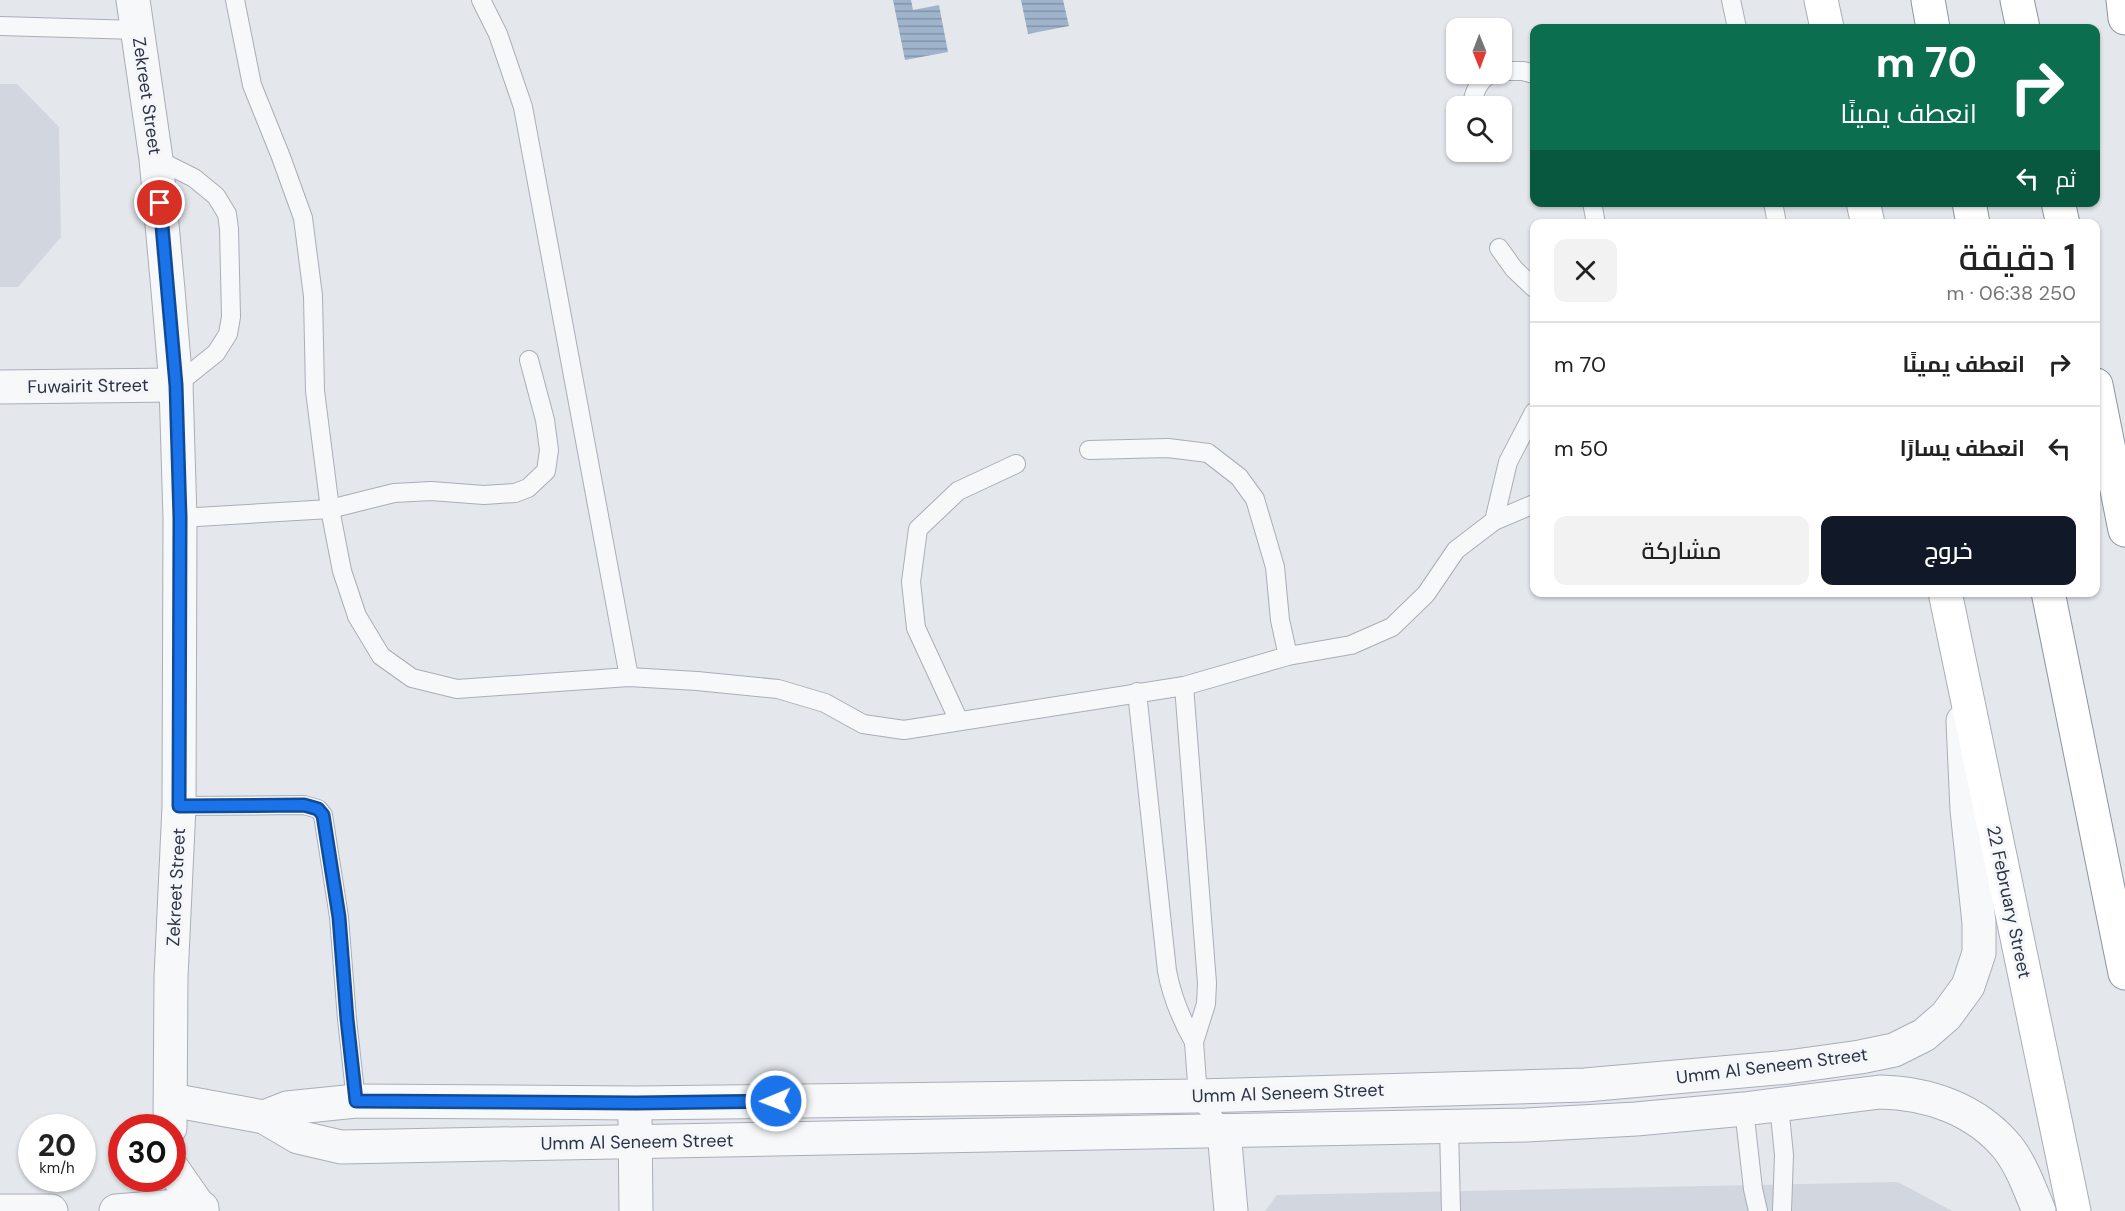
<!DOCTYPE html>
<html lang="ar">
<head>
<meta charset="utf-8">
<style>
  body { margin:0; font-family:"DM Sans",Cairo,sans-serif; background:#f2f2f2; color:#222; direction:rtl; height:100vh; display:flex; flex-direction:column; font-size:22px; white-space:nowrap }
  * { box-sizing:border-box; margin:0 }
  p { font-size:20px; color:#767676 }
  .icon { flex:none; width:33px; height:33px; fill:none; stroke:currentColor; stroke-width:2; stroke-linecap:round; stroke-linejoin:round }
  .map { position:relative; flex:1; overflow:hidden; direction:ltr }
  .drawer { position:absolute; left:1530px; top:219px; width:570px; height:378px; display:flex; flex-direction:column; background:#fff; border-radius:12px; box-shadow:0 2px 4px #0004; direction:rtl }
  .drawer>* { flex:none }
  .hud { position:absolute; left:1530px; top:24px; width:570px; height:183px; border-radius:12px; box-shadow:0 2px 4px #0004; direction:rtl; background:#0b6e4f; color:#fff; overflow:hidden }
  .needle { width:39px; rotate:179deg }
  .buttons { position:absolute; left:1446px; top:18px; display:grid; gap:12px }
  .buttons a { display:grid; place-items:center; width:66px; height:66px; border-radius:12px; background:#fff; box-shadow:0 2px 4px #0004; font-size:30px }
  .speed { position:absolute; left:18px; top:1114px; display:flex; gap:12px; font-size:30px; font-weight:700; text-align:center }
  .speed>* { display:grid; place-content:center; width:78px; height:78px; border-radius:50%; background:#fff; box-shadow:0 2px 4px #0004; line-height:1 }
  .speed small { font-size:15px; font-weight:400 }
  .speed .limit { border:9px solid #d22; background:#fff; color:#111 }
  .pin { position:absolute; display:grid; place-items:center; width:51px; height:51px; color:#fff; margin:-26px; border:3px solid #fff; border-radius:50%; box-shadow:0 2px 6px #0007 }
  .me { position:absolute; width:66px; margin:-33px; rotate:269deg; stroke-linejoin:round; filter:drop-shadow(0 0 4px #0008) }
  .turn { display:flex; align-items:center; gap:21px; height:126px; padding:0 24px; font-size:27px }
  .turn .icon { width:78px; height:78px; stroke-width:2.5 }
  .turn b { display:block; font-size:42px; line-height:51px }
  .then { display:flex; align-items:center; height:57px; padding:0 24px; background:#0003; gap:12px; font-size:22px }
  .round { display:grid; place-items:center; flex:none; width:63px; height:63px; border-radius:12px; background:#f2f2f2 }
  .overview { display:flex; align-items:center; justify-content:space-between; height:102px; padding:0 24px }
  h1 { font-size:36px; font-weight:600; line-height:45px }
  .primary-button { display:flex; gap:12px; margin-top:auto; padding:12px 24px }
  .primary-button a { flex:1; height:69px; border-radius:12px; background:#111827; color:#fff; font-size:24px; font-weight:600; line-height:69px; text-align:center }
  .primary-button a+a { background:#f2f2f2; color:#222 }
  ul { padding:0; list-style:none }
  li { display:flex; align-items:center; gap:18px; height:84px; padding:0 24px; border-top:2px solid #e0e0e0 }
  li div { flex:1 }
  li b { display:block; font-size:22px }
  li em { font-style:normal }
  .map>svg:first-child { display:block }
  .built { fill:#d2d6de }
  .water { fill:url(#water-rules) }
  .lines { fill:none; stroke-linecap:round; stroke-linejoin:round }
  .service-casing { stroke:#a9aeb7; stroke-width:20 }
  .minor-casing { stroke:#a9aeb7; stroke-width:35 }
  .secondary-casing { stroke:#a9aeb7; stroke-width:35 }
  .motorway-casing { stroke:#8b94a3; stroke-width:35 }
  .service { stroke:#f7f8fa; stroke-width:18 }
  .minor { stroke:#f7f8fa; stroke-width:33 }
  .secondary { stroke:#fff; stroke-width:33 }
  .motorway { stroke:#fff; stroke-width:33 }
  .route-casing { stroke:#114b97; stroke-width:15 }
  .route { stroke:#1a73e8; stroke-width:10 }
  .labels { text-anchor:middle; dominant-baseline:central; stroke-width:6; stroke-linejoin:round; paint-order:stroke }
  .street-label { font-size:18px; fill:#2b3445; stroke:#f4f6f9 }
</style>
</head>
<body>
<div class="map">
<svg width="2125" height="1211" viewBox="0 0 2125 1211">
  <defs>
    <pattern id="water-rules" width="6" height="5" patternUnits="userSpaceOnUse" patternTransform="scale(1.5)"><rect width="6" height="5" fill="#9fb4cc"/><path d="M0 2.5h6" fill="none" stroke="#8293a7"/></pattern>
  </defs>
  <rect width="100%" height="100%" fill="#e4e7ec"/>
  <g class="built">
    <polygon points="0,84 17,84 59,127 61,237 18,287 0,287"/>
    <polygon points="1898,1182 1952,1211 1265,1211 1277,1195"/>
  </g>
  <g class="water">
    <polygon points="893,0 911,0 913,10 939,5 948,52 905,60"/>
    <polygon points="1021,0 1063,0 1069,26 1028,34"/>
  </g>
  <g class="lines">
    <defs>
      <g id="service">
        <polyline points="235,0 252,85 281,157 303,218 313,296 315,391 330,509 342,571 357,616 381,656 412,678 457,689 629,677 697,681 778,689 825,703 863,724 904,730 1184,686 1288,656 1351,645 1392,627 1426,594 1456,550 1494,521 1534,504"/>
        <polyline points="481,0 498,34 523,107 629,677"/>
        <polyline points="1731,0 1737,28"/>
        <polyline points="0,26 138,30"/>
        <polyline points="1502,71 1523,71 1534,74"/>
        <path d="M1472 106C1473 94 1479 79 1491 74"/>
        <polyline points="156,159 194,178 216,196 227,214 229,229 231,317 228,334 216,353 176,385"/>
        <polyline points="1592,202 1596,224"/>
        <polyline points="1773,202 1777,224"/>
        <polyline points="1499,248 1514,269 1534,288"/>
        <polyline points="1089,450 1168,448 1208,453 1239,477 1255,499 1275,567 1280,620 1288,656"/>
        <polyline points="180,518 330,509 394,493 431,491 484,495 515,493 528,488 546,471 549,450 545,420 529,360"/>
        <polyline points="1494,521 1508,462 1534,412"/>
        <polyline points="1184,686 1207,983 1206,1004 1194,1042 1198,1096 1224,1131"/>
        <path d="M1137 692 1167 971C1172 998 1181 1019 1194 1042"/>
        <polyline points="959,721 916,628 911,582 918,529 958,491 1016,464"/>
        <polyline points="179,806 304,805 318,809 323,815 339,917 347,1019 356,1101"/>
        <polyline points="1779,1105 1784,1155 1782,1211"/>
        <polyline points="1744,1109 1753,1189 1758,1211"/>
        <polyline points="1449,1127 1451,1211"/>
      </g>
      <g id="minor">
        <polyline points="133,0 156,159 168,290 176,385 180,518 179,806 171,977 170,1128"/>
        <polyline points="0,387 176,385"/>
        <path d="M171 1100 264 1117 298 1137 341 1147 1526 1125 1636 1119 1744 1109 1880 1092C1928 1093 1976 1109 2008 1148 2022 1166 2030 1190 2039 1211"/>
        <polyline points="264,1117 287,1108 356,1101 636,1103 1198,1096 1585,1085 1788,1067 1860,1057 1894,1050 1924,1035 1946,1016 1968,986 1979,953 1979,923 1967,810 1963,721"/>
        <polyline points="635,1120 636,1211"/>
        <polyline points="1224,1131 1231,1211"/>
        <polyline points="172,1168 202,1211"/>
        <polyline points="0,1211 51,1211"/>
        <polyline points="116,1211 178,1206 202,1208"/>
      </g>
      <g id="secondary">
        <polyline points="1821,0 1827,28"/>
        <polyline points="1863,202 1868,224"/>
        <polyline points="1945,592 2074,1211"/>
      </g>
      <g id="motorway">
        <polyline points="1928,0 1933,28"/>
        <polyline points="2017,0 2023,28"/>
        <polyline points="2123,0 2125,18"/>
        <polyline points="1969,202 1973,224"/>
        <polyline points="2058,202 2063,224"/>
        <polyline points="2096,385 2125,530"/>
        <polyline points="2048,592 2125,973"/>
      </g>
    </defs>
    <use href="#service" class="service-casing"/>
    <use href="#minor" class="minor-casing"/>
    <use href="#secondary" class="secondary-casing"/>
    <use href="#motorway" class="motorway-casing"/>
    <use href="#service" class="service"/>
    <use href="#minor" class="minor"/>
    <use href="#secondary" class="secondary"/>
    <use href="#motorway" class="motorway"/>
  </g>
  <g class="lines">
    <defs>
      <polyline id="route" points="160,203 176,385 180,518 179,806 304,805 318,809 323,815 339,917 347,1019 356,1101 636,1103 776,1101"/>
    </defs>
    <use href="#route" class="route-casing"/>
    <use href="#route" class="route"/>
  </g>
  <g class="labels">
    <g class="street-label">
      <text transform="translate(147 96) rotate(82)">Zekreet Street</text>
      <text transform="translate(88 386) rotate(-1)">Fuwairit Street</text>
      <text transform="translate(176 887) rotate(-87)">Zekreet Street</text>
      <text transform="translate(2009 902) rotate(78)">22 February Street</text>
      <text transform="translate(1772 1066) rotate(-7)">Umm Al Seneem Street</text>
      <text transform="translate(1288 1093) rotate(-2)">Umm Al Seneem Street</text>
      <text transform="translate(637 1142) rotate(-1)">Umm Al Seneem Street</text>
    </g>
  </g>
</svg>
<div class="buttons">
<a><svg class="needle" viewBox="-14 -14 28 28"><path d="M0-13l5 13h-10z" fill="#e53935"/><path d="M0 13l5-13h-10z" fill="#767676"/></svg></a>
<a><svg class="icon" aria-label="search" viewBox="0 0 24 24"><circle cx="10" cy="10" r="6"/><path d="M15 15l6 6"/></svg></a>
</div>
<div class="speed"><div>20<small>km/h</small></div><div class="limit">30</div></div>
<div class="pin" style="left:160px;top:203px;background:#d93025"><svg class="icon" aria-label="arrive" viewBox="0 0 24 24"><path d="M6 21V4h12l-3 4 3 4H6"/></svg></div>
<svg class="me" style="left:776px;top:1101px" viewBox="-20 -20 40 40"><circle r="17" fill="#1a73e8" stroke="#fff" stroke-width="3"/><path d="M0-11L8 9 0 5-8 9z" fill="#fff"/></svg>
<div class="hud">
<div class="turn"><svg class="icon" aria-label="right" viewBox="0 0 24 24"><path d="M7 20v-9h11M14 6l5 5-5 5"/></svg><div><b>70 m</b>انعطف يمينًا</div></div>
<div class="then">ثم<svg class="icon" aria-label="left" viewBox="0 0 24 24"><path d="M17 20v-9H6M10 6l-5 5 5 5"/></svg></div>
</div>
<section class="drawer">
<div class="overview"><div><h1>1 دقيقة</h1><p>250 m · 06:38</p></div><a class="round"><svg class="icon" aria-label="close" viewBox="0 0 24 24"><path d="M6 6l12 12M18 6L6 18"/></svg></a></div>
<ul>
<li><svg class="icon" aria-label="right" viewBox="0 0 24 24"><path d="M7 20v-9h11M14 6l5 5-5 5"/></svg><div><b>انعطف يمينًا</b></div><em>70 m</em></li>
<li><svg class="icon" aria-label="left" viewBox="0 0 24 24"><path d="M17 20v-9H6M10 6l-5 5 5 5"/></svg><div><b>انعطف يسارًا</b></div><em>50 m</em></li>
</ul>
<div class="primary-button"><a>خروج</a><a>مشاركة</a></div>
</section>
</div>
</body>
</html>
